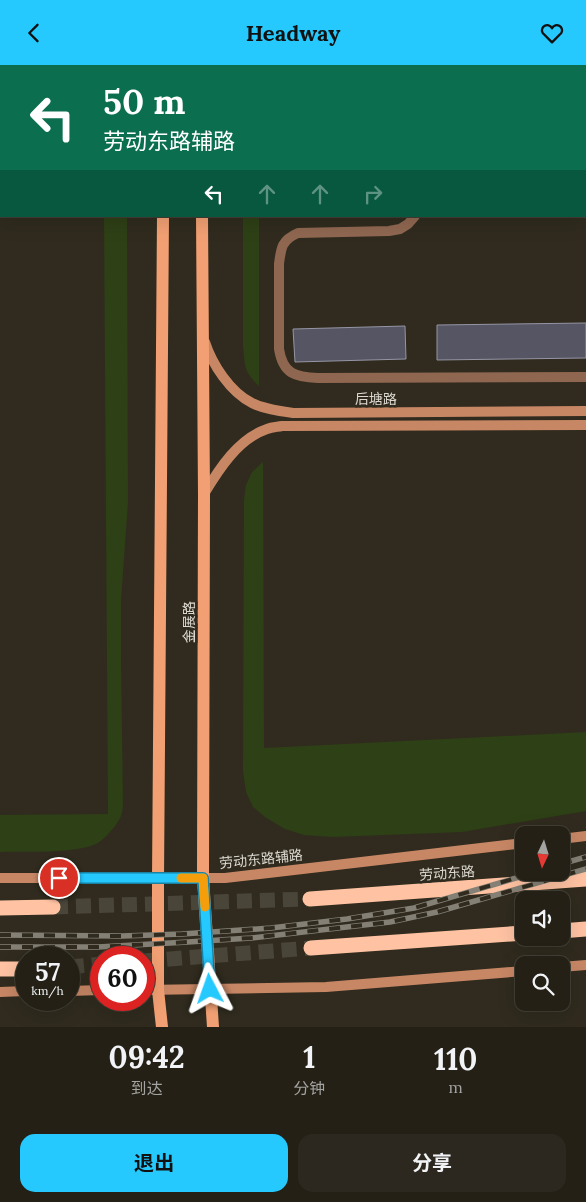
<!DOCTYPE html>
<html lang="zh">
<head>
<meta charset="utf-8">
<style>
  body { margin:0; font-family:Lora,"Noto Sans SC",serif; background:#2c281f; color:#f1f3f6; height:100vh; display:flex; flex-direction:column; font-size:19px; white-space:nowrap }
  * { box-sizing:border-box; margin:0 }
  p { font-size:16px; color:#a3a3a1 }
  .icon { flex:none; width:28px; height:28px; fill:none; stroke:currentColor; stroke-width:2; stroke-linecap:round; stroke-linejoin:round }
  .map { position:relative; height:962px; overflow:hidden }
  .drawer { display:flex; flex-direction:column; background:#242016; flex:1 }
  .drawer>* { flex:none }
  .guide { position:absolute; left:0px; top:0px; width:586px; height:152px; box-shadow:0 5px 20px #0002,0 0 0 1px #413e35; background:#0b6e4f; color:#fff; overflow:hidden }
  .needle { width:32px; rotate:184deg }
  .fabs { position:absolute; left:515px; top:761px; display:grid; gap:10px }
  .fabs a { display:grid; place-items:center; width:55px; height:55px; border-radius:10px; background:#242016; box-shadow:0 5px 20px #0002,0 0 0 1px #413e35; font-size:25px }
  .speed { position:absolute; left:15px; top:881px; display:flex; gap:10px; font-size:25px; font-weight:700; text-align:center }
  .speed>* { display:grid; place-content:center; width:65px; height:65px; border-radius:50%; background:#242016; box-shadow:0 5px 20px #0002,0 0 0 1px #413e35; line-height:1 }
  .speed small { font-size:12px; font-weight:400 }
  .speed .limit { border:8px solid #d22; background:#fff; color:#111 }
  .pin { position:absolute; display:grid; place-items:center; width:42px; height:42px; color:#fff; margin:-21px; border:2px solid #fff; border-radius:50%; box-shadow:0 1px 5px #0007 }
  .me { position:absolute; width:55px; margin:-28px; rotate:356deg; stroke-linejoin:round; filter:drop-shadow(0 0 4px #0008) }
  .turn { display:flex; align-items:center; gap:18px; height:105px; padding:0 20px; font-size:22px }
  .turn .icon { width:65px; height:65px; stroke-width:2.5 }
  .turn b { display:block; font-size:35px; line-height:42px }
  .lanes { display:flex; align-items:center; height:48px; padding:0 20px; background:#0003; justify-content:center; gap:25px; direction:ltr }
  .lanes .off { opacity:.35 }
  .eta { display:flex; justify-content:space-evenly; align-items:center; height:85px; text-align:center }
  .eta b { font-size:30px; font-weight:700; line-height:35px }
  .primary-button { display:flex; gap:10px; margin-top:auto; padding:10px 20px }
  .primary-button a { flex:1; height:58px; border-radius:15px; background:#25c9fe; color:#111; font-size:20px; font-weight:700; line-height:58px; text-align:center }
  .primary-button a+a { background:#2c281f; color:#f1f3f6 }
  header { display:flex; justify-content:space-between; align-items:center; height:65px; padding:0 20px; background:#25c9fe; color:#111; font-size:22px; font-weight:700 }
  .map>svg:first-child { display:block }
  .green { fill:#2e4016 }
  .building { fill:#555563; stroke:#9595a5 }
  .lines { fill:none; stroke-linecap:round; stroke-linejoin:round }
  .highway-tunnel { stroke:#4a4539; stroke-width:15; stroke-dasharray:15 8; stroke-linecap:butt }
  .street { stroke:#8f6751; stroke-width:10 }
  .secondary { stroke:#c78765; stroke-width:10 }
  .primary { stroke:#f2a073; stroke-width:12 }
  .highway { stroke:#ffc3a3; stroke-width:15 }
  .rail-casing { stroke:#858076; stroke-width:5.5 }
  .rail { stroke:#302b1e; stroke-width:4; stroke-dasharray:11; stroke-linecap:butt }
  .route-casing { stroke:#1883a5; stroke-width:12 }
  .route { stroke:#25c9fe; stroke-width:9 }
  .slow { stroke:#f59e0b; stroke-width:9 }
  .labels { text-anchor:middle; dominant-baseline:central; stroke-width:5; stroke-linejoin:round; paint-order:stroke }
  .street-label { font-size:14px; fill:#dcd8d0; stroke:#302b1e }
</style>
</head>
<body>
<header><svg class="icon" aria-label="back" viewBox="0 0 24 24"><path d="M15 5l-7 7 7 7"/></svg>Headway<svg class="icon" aria-label="heart" viewBox="0 0 24 24"><path d="M12 20l-8-8c-3-5 5-10 8-4 3-6 11-1 8 4z"/></svg></header>
<div class="map">
<svg width="586" height="962" viewBox="0 0 586 962">
  <rect width="100%" height="100%" fill="#302b1e"/>
  <g class="green">
    <path d="M104 151H127L128 437 121 535V593L123 742C122 746 122 750 120 753 116 761 104 775 96 779 74 789 26 786 0 787V750L108 749Z"/>
    <path d="M243 151H259V321C244 307 245 301 243 281Z"/>
    <polygon points="263,397 264,683 586,667 586,746 462,767 332,772 304,770 285,764 265,752 253,742 246,727 243,706 244,435 246,420 252,407"/>
  </g>
  <g class="building">
    <polygon points="586,258 586,293 437,295 437,260"/>
    <polygon points="405,261 406,294 295,297 293,264"/>
  </g>
  <g class="lines">
    <g class="highway-tunnel">
      <polyline points="53,842 310,834"/>
      <polyline points="144,896 311,883"/>
      <polyline points="69,902 101,899"/>
    </g>
    <g class="street">
      <polyline points="585,14 586,14"/>
      <path d="M415 151 408 159 400 164 389 166 298 168C282 175 281 182 279 199V284C283 309 295 312 318 313L586 312"/>
    </g>
    <g class="secondary">
      <path d="M205 277C212 299 230 327 252 338 264 344 279 346 293 348L586 346"/>
      <path d="M204 429C219 404 238 374 267 364 272 362 277 362 282 361L586 360"/>
      <polyline points="561,774 586,771"/>
      <polyline points="0,813 225,813 524,778"/>
      <polyline points="561,902 586,900"/>
      <polyline points="144,925 326,922 524,906"/>
      <polyline points="69,926 101,925"/>
      <polyline points="0,927 26,926"/>
    </g>
    <g class="primary">
      <polyline points="162,0 162,1"/>
      <polyline points="201,0 201,1"/>
      <polyline points="202,151 204,429 203,813 213,962"/>
      <polyline points="162,962 158,925 158,813 163,151"/>
    </g>
    <g class="highway">
      <polyline points="310,834 586,814"/>
      <polyline points="0,843 53,842"/>
      <polyline points="561,866 586,864"/>
      <polyline points="311,883 524,868"/>
      <polyline points="0,904 26,904"/>
    </g>
    <defs>
      <g id="rail">
        <polyline points="561,799 586,792"/>
        <polyline points="0,870 122,871 182,869 271,863 347,854 414,843 533,808"/>
        <polyline points="0,882 98,882 188,877 251,873 390,857 437,847 586,804"/>
      </g>
    </defs>
    <use href="#rail" class="rail-casing"/>
    <use href="#rail" class="rail"/>
  </g>
  <g class="lines">
    <defs>
      <polyline id="route" points="59,813 203,813 210,924"/>
    </defs>
    <use href="#route" class="route-casing"/>
    <use href="#route" class="route"/>
    <polyline class="slow" points="181,813 203,813 205,842"/>
  </g>
  <g class="labels">
    <g class="street-label">
      <text x="376" y="334">后塘路</text>
      <text transform="translate(189 557) rotate(-90)">金展路</text>
      <text transform="translate(261 794) rotate(-6)">劳动东路辅路</text>
      <text transform="translate(447 808) rotate(-4)">劳动东路</text>
    </g>
  </g>
</svg>
<div class="fabs">
<a><svg class="needle" viewBox="-14 -14 28 28"><path d="M0-13l5 13h-10z" fill="#e53935"/><path d="M0 13l5-13h-10z" fill="#a3a3a1"/></svg></a>
<a><svg class="icon" aria-label="sound" viewBox="0 0 24 24"><path d="M4 9h4l5-4v14l-5-4H4zM17 9q2 3 0 6"/></svg></a>
<a><svg class="icon" aria-label="search" viewBox="0 0 24 24"><circle cx="10" cy="10" r="6"/><path d="M15 15l6 6"/></svg></a>
</div>
<div class="speed"><div>57<small>km/h</small></div><div class="limit">60</div></div>
<div class="pin" style="left:59px;top:813px;background:#d93025"><svg class="icon" aria-label="arrive" viewBox="0 0 24 24"><path d="M6 21V4h12l-3 4 3 4H6"/></svg></div>
<svg class="me" style="left:210px;top:924px" viewBox="-20 -20 40 40"><path d="M0-17L14 15 0 8-14 15z" fill="#25c9fe" stroke="#fff" stroke-width="4"/></svg>
<div class="guide">
<div class="turn"><svg class="icon" aria-label="left" viewBox="0 0 24 24"><path d="M17 20v-9H6M10 6l-5 5 5 5"/></svg><div><b>50 m</b>劳动东路辅路</div></div>
<div class="lanes"><svg class="icon" aria-label="left" viewBox="0 0 24 24"><path d="M17 20v-9H6M10 6l-5 5 5 5"/></svg><svg class="icon off" aria-label="ahead" viewBox="0 0 24 24"><path d="M12 20V5M6 11l6-6 6 6"/></svg><svg class="icon off" aria-label="ahead" viewBox="0 0 24 24"><path d="M12 20V5M6 11l6-6 6 6"/></svg><svg class="icon off" aria-label="right" viewBox="0 0 24 24"><path d="M7 20v-9h11M14 6l5 5-5 5"/></svg></div>
</div>
</div>
<section class="drawer">
<div class="eta">
<div><b>09:42</b><p>到达</p></div>
<div><b>1</b><p>分钟</p></div>
<div><b>110</b><p>m</p></div>
</div>
<div class="primary-button"><a>退出</a><a>分享</a></div>
</section>
</body>
</html>
